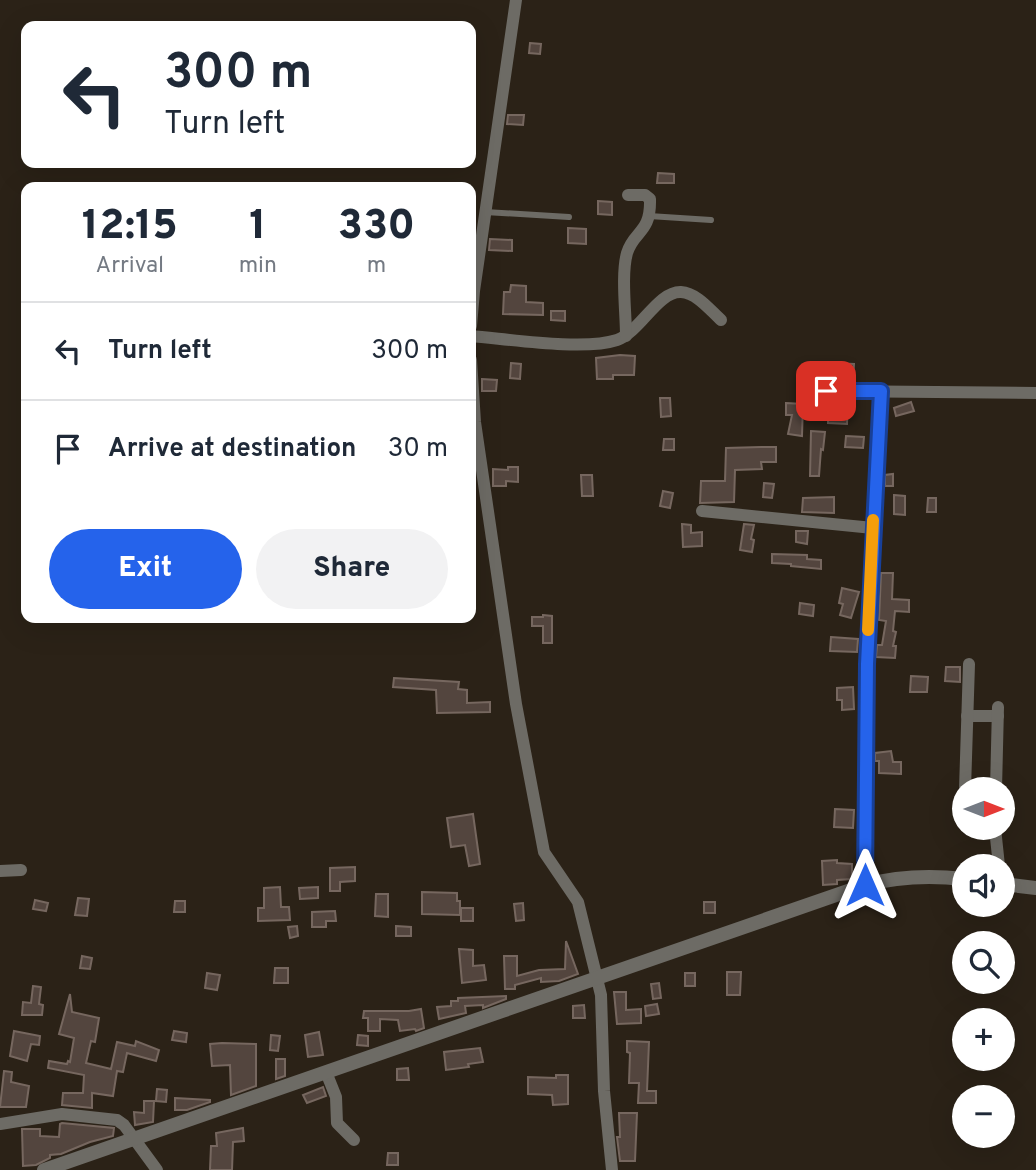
<!DOCTYPE html>
<html lang="en">
<head>
<meta charset="utf-8">
<style>
  body { margin:0; font-family:Overpass,sans-serif; background:#f2f2f3; color:#1f2937; height:100vh; display:flex; flex-direction:column; font-size:26px; white-space:nowrap }
  * { box-sizing:border-box; margin:0 }
  p { font-size:23px; color:#747a83 }
  .icon { flex:none; width:38px; height:38px; fill:none; stroke:currentColor; stroke-width:2; stroke-linecap:round; stroke-linejoin:round }
  .map { position:relative; flex:1; overflow:hidden }
  .side { position:absolute; left:21px; top:182px; width:455px; height:441px; display:flex; flex-direction:column; background:#fff; border-radius:14px; box-shadow:0 7px 28px #0002 }
  .side>* { flex:none }
  .top-card { position:absolute; left:21px; top:21px; width:455px; height:147px; border-radius:14px; box-shadow:0 7px 28px #0002; background:#fff; color:#1f2937; overflow:hidden }
  .needle { width:46px; rotate:90deg }
  .buttons { position:absolute; left:952px; top:777px; display:grid; gap:14px }
  .buttons a { display:grid; place-items:center; width:63px; height:63px; border-radius:50%; background:#fff; box-shadow:0 7px 28px #0002; font-size:35px }
  .pin { position:absolute; display:grid; place-items:center; width:60px; height:60px; color:#fff; margin:-30px; border-radius:14px; box-shadow:0 4px 10px #0006 }
  .me { position:absolute; width:77px; margin:-38px; rotate:0deg; stroke-linejoin:round; filter:drop-shadow(0 0 5px #0008) }
  .turn { display:flex; align-items:center; gap:24px; height:147px; padding:0 28px; font-size:32px }
  .turn .icon { width:91px; height:91px; stroke-width:2.5 }
  .turn b { display:block; font-size:49px; line-height:60px }
  .eta { display:flex; justify-content:space-evenly; align-items:center; height:119px; text-align:center }
  .eta b { font-size:42px; font-weight:800; line-height:49px }
  .cta { display:flex; gap:14px; margin-top:auto; padding:14px 28px }
  .cta a { flex:1; height:80px; border-radius:42px; background:#2563eb; color:#fff; font-size:28px; font-weight:800; line-height:80px; text-align:center }
  .cta a+a { background:#f2f2f3; color:#1f2937 }
  ul { padding:0; list-style:none }
  li { display:flex; align-items:center; gap:21px; height:98px; padding:0 28px; border-top:2px solid #e0e1e3 }
  li div { flex:1 }
  li b { display:block; font-size:26px }
  li em { font-style:normal }
  .map>svg:first-child { display:block }
  .building { fill:#53453e; stroke:#76675f; stroke-width:2 }
  .lines { fill:none; stroke-linecap:round; stroke-linejoin:round }
  .service { stroke:#6d6b65; stroke-width:6 }
  .minor { stroke:#6d6b65; stroke-width:12 }
  .tertiary { stroke:#6d6b65; stroke-width:14 }
  .route-casing { stroke:#184099; stroke-width:18 }
  .route { stroke:#2563eb; stroke-width:12 }
  .slow { stroke:#f59e0b; stroke-width:12 }
</style>
</head>
<body>
<div class="map">
<svg width="1036" height="1170" viewBox="0 0 1036 1170">
  <rect width="100%" height="100%" fill="#2b2217"/>
  <g class="building">
    <polygon points="530,43 541,44 540,54 529,53"/>
    <polygon points="508,115 524,115 523,125 507,124"/>
    <polygon points="658,173 674,174 674,183 657,183"/>
    <polygon points="598,201 612,202 612,215 598,214"/>
    <polygon points="568,228 586,229 586,244 568,243"/>
    <polygon points="490,239 512,240 512,251 489,250"/>
    <polygon points="511,285 526,286 526,302 543,303 543,315 503,314 504,292 510,292"/>
    <polygon points="551,311 565,311 565,321 551,320"/>
    <polygon points="620,355 635,356 634,375 613,375 613,379 597,379 596,358"/>
    <polygon points="511,363 521,364 520,379 510,378"/>
    <polygon points="831,363 854,364 853,383 830,382"/>
    <polygon points="482,379 497,380 496,391 482,391"/>
    <polygon points="660,398 670,398 671,416 661,417"/>
    <polygon points="838,400 848,400 847,424 828,423 828,412 837,412"/>
    <polygon points="911,402 914,411 896,416 894,408"/>
    <polygon points="786,403 803,404 802,436 788,434 792,415 786,415"/>
    <polygon points="811,431 825,432 823,450 821,449 819,476 810,476"/>
    <polygon points="846,436 864,437 863,448 845,447"/>
    <polygon points="664,439 674,439 674,450 663,450"/>
    <polygon points="761,447 776,447 776,462 761,462 762,469 735,470 734,502 700,503 701,481 725,481 726,448"/>
    <polygon points="508,467 518,467 518,482 506,481 506,486 493,486 493,469 508,470"/>
    <polygon points="893,474 893,486 885,486 885,475"/>
    <polygon points="581,475 592,475 593,496 582,496"/>
    <polygon points="764,483 774,484 772,498 763,497"/>
    <polygon points="663,491 673,493 670,508 660,506"/>
    <polygon points="894,495 905,496 905,515 894,514"/>
    <polygon points="834,497 834,513 802,512 803,498"/>
    <polygon points="928,498 936,498 936,512 927,512"/>
    <polygon points="682,524 691,525 691,533 702,532 702,546 683,547"/>
    <polygon points="744,524 754,525 751,539 754,540 752,552 740,550"/>
    <polygon points="796,531 808,531 807,544 796,542"/>
    <polygon points="772,554 807,555 807,559 821,560 821,569 791,566 791,564 772,563"/>
    <polygon points="881,573 893,573 892,599 909,600 909,612 895,611 893,631 896,632 893,646 896,646 895,658 876,657 877,645 882,645 886,621 879,620"/>
    <polygon points="842,588 859,592 851,618 840,615 843,604 839,603"/>
    <polygon points="800,603 814,605 813,616 799,614"/>
    <polygon points="543,615 552,616 552,643 543,643 543,626 532,626 532,617 543,617"/>
    <polygon points="831,637 858,639 857,652 830,651"/>
    <polygon points="946,667 960,667 960,682 945,681"/>
    <polygon points="911,676 928,677 927,692 910,692"/>
    <polygon points="394,678 459,682 458,689 467,690 467,703 490,702 490,712 437,713 436,690 393,687"/>
    <polygon points="853,687 854,709 842,710 842,700 837,700 837,688"/>
    <polygon points="891,751 893,762 901,762 901,774 879,773 879,761 875,761 875,753"/>
    <polygon points="835,809 854,810 853,828 834,827"/>
    <polygon points="473,814 480,864 469,866 465,845 451,847 447,818"/>
    <polygon points="837,860 837,863 852,864 852,879 837,880 837,884 823,885 822,861"/>
    <polygon points="355,867 355,881 340,882 340,891 330,891 330,868"/>
    <polygon points="280,887 281,907 289,907 290,920 258,921 258,908 264,908 264,888"/>
    <polygon points="318,887 318,898 300,899 299,888"/>
    <polygon points="422,892 457,893 457,901 460,901 460,915 422,914"/>
    <polygon points="376,894 388,894 388,917 375,916"/>
    <polygon points="78,898 89,899 87,916 75,915"/>
    <polygon points="35,900 48,903 46,911 33,909"/>
    <polygon points="175,901 185,901 185,912 174,912"/>
    <rect x="704" y="902" width="11" height="11"/>
    <polygon points="523,903 524,920 516,921 514,904"/>
    <rect x="461" y="908" width="12" height="13"/>
    <polygon points="335,911 336,921 326,921 326,927 312,927 312,912"/>
    <polygon points="297,926 298,936 290,938 288,927"/>
    <polygon points="396,926 411,927 411,936 396,936"/>
    <polygon points="566,941 578,974 559,981 541,982 541,978 515,985 515,989 505,989 504,956 517,956 517,976 539,970 565,969"/>
    <polygon points="459,949 473,950 473,966 484,965 486,980 462,983"/>
    <polygon points="82,956 92,958 90,969 80,968"/>
    <polygon points="275,968 288,968 288,983 274,983"/>
    <polygon points="727,972 741,972 740,995 727,995"/>
    <polygon points="207,973 220,975 217,990 205,988"/>
    <rect x="685" y="973" width="10" height="13"/>
    <polygon points="659,983 661,998 653,999 651,984"/>
    <polygon points="33,986 41,987 39,1004 43,1005 42,1015 22,1015 23,1002 31,1003"/>
    <polygon points="614,992 626,992 626,1010 641,1009 641,1023 617,1024"/>
    <polygon points="70,994 72,1012 99,1018 95,1042 91,1041 86,1063 111,1069 117,1042 135,1046 136,1041 159,1050 156,1061 127,1053 123,1072 117,1071 113,1096 92,1093 92,1108 62,1105 63,1093 83,1093 84,1075 48,1068 49,1061 67,1064 68,1061 70,1062 74,1038 59,1034"/>
    <polygon points="506,996 506,999 483,1008 483,1005 465,1006 466,1013 439,1019 437,1007 451,1006 451,1001 458,1001 458,998"/>
    <polygon points="657,1004 659,1014 646,1016 645,1006"/>
    <polygon points="584,1005 585,1018 573,1018 573,1006"/>
    <polygon points="421,1009 424,1028 416,1031 415,1029 400,1031 398,1020 380,1019 380,1031 368,1031 368,1018 363,1018 364,1011 409,1011"/>
    <polygon points="14,1031 40,1036 39,1045 31,1044 27,1061 10,1056"/>
    <polygon points="174,1031 187,1033 186,1042 172,1040"/>
    <polygon points="319,1032 323,1055 308,1057 305,1035"/>
    <polygon points="271,1035 280,1036 278,1051 270,1050"/>
    <polygon points="358,1035 368,1036 368,1046 357,1045"/>
    <polygon points="627,1041 649,1042 647,1091 656,1091 656,1103 638,1103 639,1083 629,1083 630,1053 627,1052"/>
    <polygon points="222,1043 256,1044 256,1086 231,1095 230,1065 212,1066 210,1044"/>
    <polygon points="480,1048 483,1062 468,1064 469,1067 446,1070 444,1052"/>
    <polygon points="276,1059 285,1059 285,1076 276,1079"/>
    <polygon points="408,1068 409,1080 397,1080 397,1069"/>
    <polygon points="4,1071 12,1072 11,1082 29,1086 26,1107 0,1107"/>
    <polygon points="556,1075 568,1075 568,1104 553,1105 552,1095 528,1094 528,1077 556,1078"/>
    <polygon points="323,1087 326,1096 307,1103 303,1095"/>
    <polygon points="157,1089 167,1090 166,1102 156,1101"/>
    <polygon points="175,1098 210,1100 210,1102 187,1110 175,1110"/>
    <polygon points="144,1101 154,1101 153,1122 135,1125 134,1112 144,1113"/>
    <polygon points="619,1113 637,1113 635,1161 620,1161 617,1137 620,1137"/>
    <polygon points="62,1123 114,1128 113,1136 90,1142 61,1154 50,1155 50,1158 36,1165 23,1166 22,1129 40,1129 40,1136 59,1137 60,1124"/>
    <polygon points="243,1128 244,1141 233,1142 232,1170 210,1170 211,1146 217,1146 216,1133"/>
    <polygon points="388,1153 398,1153 398,1165 387,1165"/>
  </g>
  <g class="lines">
    <g class="service">
      <polyline points="485,212 569,217"/>
      <polyline points="649,216 711,220"/>
    </g>
    <g class="minor">
      <polyline points="471,326 474,291 516,0"/>
      <path d="M471 336C508 339 584 351 617 340 640 332 658 291 681 292 697 293 710 310 721 320"/>
      <path d="M626 336C626 312 621 275 627 253 634 230 651 234 650 199L645 195H628"/>
      <polyline points="471,360 475,422 516,704 544,852 578,902 601,995 604,1091 612,1170"/>
      <polyline points="826,391 1036,393"/>
      <polyline points="702,511 873,528"/>
      <polyline points="967,716 998,716"/>
      <polyline points="965,789 969,664"/>
      <polyline points="996,789 998,707"/>
      <polyline points="964,815 964,814"/>
      <polyline points="995,828 999,866"/>
      <polyline points="0,871 21,870"/>
      <polyline points="865,885 867,664 881,391"/>
      <polyline points="326,1072 336,1097 337,1123 354,1140"/>
      <polyline points="0,1124 62,1114 117,1120 124,1125 157,1170"/>
    </g>
    <g class="tertiary">
      <polyline points="1003,884 1036,888"/>
      <path d="M44 1170 865 885C899 876 929 875 964 879"/>
    </g>
  </g>
  <g class="lines">
    <defs>
      <polyline id="route" points="826,391 881,391 867,664 865,885"/>
    </defs>
    <use href="#route" class="route-casing"/>
    <use href="#route" class="route"/>
    <polyline class="slow" points="868,630 873,520"/>
  </g>
</svg>
<div class="buttons">
<a><svg class="needle" viewBox="-14 -14 28 28"><path d="M0-13l5 13h-10z" fill="#e53935"/><path d="M0 13l5-13h-10z" fill="#747a83"/></svg></a>
<a><svg class="icon" aria-label="sound" viewBox="0 0 24 24"><path d="M4 9h4l5-4v14l-5-4H4zM17 9q2 3 0 6"/></svg></a>
<a><svg class="icon" aria-label="search" viewBox="0 0 24 24"><circle cx="10" cy="10" r="6"/><path d="M15 15l6 6"/></svg></a>
<a>+</a>
<a>−</a>
</div>
<div class="pin" style="left:826px;top:391px;background:#d93025"><svg class="icon" aria-label="arrive" viewBox="0 0 24 24"><path d="M6 21V4h12l-3 4 3 4H6"/></svg></div>
<svg class="me" style="left:865px;top:885px" viewBox="-20 -20 40 40"><path d="M0-17L14 15 0 8-14 15z" fill="#2563eb" stroke="#fff" stroke-width="4"/></svg>
<div class="top-card">
<div class="turn"><svg class="icon" aria-label="left" viewBox="0 0 24 24"><path d="M17 20v-9H6M10 6l-5 5 5 5"/></svg><div><b>300 m</b>Turn left</div></div>
</div>
<section class="side">
<div class="eta">
<div><b>12:15</b><p>Arrival</p></div>
<div><b>1</b><p>min</p></div>
<div><b>330</b><p>m</p></div>
</div>
<ul>
<li><svg class="icon" aria-label="left" viewBox="0 0 24 24"><path d="M17 20v-9H6M10 6l-5 5 5 5"/></svg><div><b>Turn left</b></div><em>300 m</em></li>
<li><svg class="icon" aria-label="arrive" viewBox="0 0 24 24"><path d="M6 21V4h12l-3 4 3 4H6"/></svg><div><b>Arrive at destination</b></div><em>30 m</em></li>
</ul>
<div class="cta"><a>Exit</a><a>Share</a></div>
</section>
</div>
</body>
</html>
